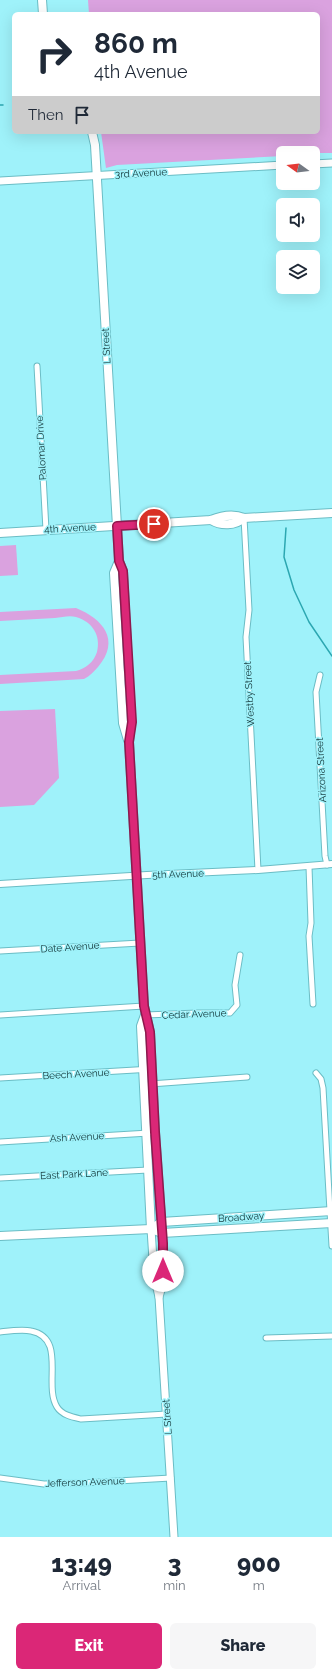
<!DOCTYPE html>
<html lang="en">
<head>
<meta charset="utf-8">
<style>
  body { margin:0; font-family:Raleway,sans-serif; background:#f6f6f7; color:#1f2937; height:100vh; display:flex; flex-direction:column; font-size:15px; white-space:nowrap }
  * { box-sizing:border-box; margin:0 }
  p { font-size:13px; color:#747a83 }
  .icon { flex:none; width:22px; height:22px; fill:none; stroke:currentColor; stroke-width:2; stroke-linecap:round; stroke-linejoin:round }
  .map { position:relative; height:1537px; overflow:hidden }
  .panel { display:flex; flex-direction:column; background:#fff; flex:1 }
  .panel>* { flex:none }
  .guide { position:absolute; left:12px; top:12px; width:308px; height:122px; border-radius:6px; box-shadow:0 4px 16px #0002; background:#fff; color:#1f2937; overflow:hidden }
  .needle { width:26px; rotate:285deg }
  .tools { position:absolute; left:276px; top:146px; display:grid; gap:8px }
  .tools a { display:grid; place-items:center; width:44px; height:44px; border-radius:6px; background:#fff; box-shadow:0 4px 16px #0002; font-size:20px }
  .pin { position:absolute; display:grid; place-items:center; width:34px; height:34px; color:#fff; margin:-17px; border:2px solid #fff; border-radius:50%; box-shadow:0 1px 4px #0007 }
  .me { position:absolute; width:44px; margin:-22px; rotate:0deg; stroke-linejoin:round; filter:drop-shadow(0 0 3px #0008) }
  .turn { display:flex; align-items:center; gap:14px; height:84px; padding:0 16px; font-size:18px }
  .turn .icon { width:52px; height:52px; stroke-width:2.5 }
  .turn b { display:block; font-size:28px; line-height:34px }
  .then { display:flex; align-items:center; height:38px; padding:0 16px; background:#0003; gap:8px; font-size:15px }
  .eta { display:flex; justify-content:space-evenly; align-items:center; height:68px; text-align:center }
  .eta b { font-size:24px; font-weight:800; line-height:28px }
  .action { display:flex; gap:8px; margin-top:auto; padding:8px 16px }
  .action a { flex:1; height:46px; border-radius:6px; background:#db2777; color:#fff; font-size:16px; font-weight:800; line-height:46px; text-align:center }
  .action a+a { background:#f6f6f7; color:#1f2937 }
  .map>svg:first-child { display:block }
  .green { fill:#daa2df }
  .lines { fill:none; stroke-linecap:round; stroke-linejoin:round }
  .stream { stroke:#2ca7b1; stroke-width:1.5 }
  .minor-casing { stroke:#6bbdc5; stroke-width:7 }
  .tertiary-casing { stroke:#6bbdc5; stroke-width:8 }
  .secondary-casing { stroke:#6bbdc5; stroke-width:9 }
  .primary-casing { stroke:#6bbdc5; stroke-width:10 }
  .minor { stroke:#fff; stroke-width:5 }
  .tertiary { stroke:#fff; stroke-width:6 }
  .secondary { stroke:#fff; stroke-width:7 }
  .primary { stroke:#fff; stroke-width:8 }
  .route-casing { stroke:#8e194d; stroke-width:10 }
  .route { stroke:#db2777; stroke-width:7 }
  .labels { text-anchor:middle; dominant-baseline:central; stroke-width:3; stroke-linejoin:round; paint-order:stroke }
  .street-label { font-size:10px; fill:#133639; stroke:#9ff2fa }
</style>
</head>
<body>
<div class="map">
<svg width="332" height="1537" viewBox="0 0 332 1537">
  <rect width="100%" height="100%" fill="#9ff2fa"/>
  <g class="green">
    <polygon points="88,0 332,0 332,153 283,153 283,156 117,165 106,168 101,132 318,132 318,14 89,14"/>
    <polygon points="16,545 18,575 0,576 0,546"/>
    <path d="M76 608C103 619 121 640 98 667 94 671 90 676 84 679L0 684V675L76 671C85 669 94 662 97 652 101 636 93 622 76 617 70 615 62 617 55 618 37 619 18 620 0 621V612Z"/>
    <polygon points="55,709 59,778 34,805 0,807 0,711"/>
  </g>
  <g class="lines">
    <g class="stream">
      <polyline points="0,105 3,105"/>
      <polyline points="286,528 284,557 294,590 309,622 332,656"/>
    </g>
    <defs>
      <g id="minor">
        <polyline points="37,366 46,530"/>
        <polyline points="244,518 249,610 246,637 258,870"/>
        <polyline points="320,675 316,692 325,856 327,865"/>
        <polyline points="309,867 311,923 309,936 313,1004"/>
        <polyline points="0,951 140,943"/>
        <polyline points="0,1015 144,1006"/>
        <polyline points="145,1015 198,1013 230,1013 237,1005 235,985 240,955"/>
        <polyline points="316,1073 321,1079 323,1088 332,1246"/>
        <polyline points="0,1078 152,1069"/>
        <polyline points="150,1084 247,1077"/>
        <polyline points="0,1142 149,1133"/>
        <polyline points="0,1178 148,1170"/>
        <path d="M0 1332C9 1331 22 1329 31 1331 67 1338 43 1385 57 1407 62 1415 72 1417 81 1419L167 1414"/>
        <polyline points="266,1338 332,1336"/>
        <polyline points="0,1478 44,1484 82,1483 171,1478"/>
      </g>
      <polyline id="tertiary" points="0,884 147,875 258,870 332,864"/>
      <g id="secondary">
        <polyline points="313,164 332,163"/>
        <polyline points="0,181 283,165"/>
        <polyline points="151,1229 154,1275 159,1297 174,1537"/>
        <polyline points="159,1297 163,1283 162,1233"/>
      </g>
      <g id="primary">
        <polyline points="42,0 43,14"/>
        <polyline points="92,132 95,145 119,561 123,571 131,722 129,742 144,1006 150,1032 155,1132 162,1233"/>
        <path d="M211 520C221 526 235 526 244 518"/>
        <path d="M0 533 211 520C221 516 234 514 244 518L332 513"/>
        <polyline points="119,561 114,573 123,723 128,740"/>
        <polyline points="145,1015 141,1026 151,1229"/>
        <polyline points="157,1225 161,1222 332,1211"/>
        <polyline points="0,1236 151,1229 162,1233 332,1223"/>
      </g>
    </defs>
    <use href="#minor" class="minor-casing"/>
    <use href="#tertiary" class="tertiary-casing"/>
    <use href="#secondary" class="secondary-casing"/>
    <use href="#primary" class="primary-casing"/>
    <use href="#minor" class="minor"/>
    <use href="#tertiary" class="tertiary"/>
    <use href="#secondary" class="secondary"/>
    <use href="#primary" class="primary"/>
  </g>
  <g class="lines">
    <defs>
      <polyline id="route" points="154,524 117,526 119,561 123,571 132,722 129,742 144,1006 150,1032 155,1132 163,1243 163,1271"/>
    </defs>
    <use href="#route" class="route-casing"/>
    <use href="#route" class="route"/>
  </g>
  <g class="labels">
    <g class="street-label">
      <text transform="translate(141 173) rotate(-3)">3rd Avenue</text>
      <text transform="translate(106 346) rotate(-93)">L Street</text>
      <text transform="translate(41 448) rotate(-93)">Palomar Drive</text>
      <text transform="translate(70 528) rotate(-3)">4th Avenue</text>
      <text transform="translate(249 694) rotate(-93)">Westby Street</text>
      <text transform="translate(321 770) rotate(-93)">Arizona Street</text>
      <text transform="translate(178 874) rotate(-2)">5th Avenue</text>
      <text transform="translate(70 947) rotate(-4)">Date Avenue</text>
      <text transform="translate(194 1014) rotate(-2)">Cedar Avenue</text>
      <text transform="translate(76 1074) rotate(-3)">Beech Avenue</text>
      <text transform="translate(77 1137) rotate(-3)">Ash Avenue</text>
      <text transform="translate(74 1174) rotate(-3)">East Park Lane</text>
      <text transform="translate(241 1217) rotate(-4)">Broadway</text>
      <text transform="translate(167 1417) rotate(-94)">L Street</text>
      <text transform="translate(85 1482) rotate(-2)">Jefferson Avenue</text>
    </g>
  </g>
</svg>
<div class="tools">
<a><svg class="needle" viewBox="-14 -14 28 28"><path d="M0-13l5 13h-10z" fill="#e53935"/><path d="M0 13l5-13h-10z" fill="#747a83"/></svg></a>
<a><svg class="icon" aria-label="sound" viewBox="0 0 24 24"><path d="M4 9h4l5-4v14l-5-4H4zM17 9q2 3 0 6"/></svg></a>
<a><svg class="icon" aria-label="layers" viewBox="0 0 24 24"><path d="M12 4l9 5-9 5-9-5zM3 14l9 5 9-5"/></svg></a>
</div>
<div class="pin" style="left:154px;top:524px;background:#d93025"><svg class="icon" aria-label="arrive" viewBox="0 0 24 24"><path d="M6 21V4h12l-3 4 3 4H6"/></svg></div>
<svg class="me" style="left:163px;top:1271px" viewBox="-20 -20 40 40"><circle r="19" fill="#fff"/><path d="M0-13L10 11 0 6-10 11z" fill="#db2777"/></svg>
<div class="guide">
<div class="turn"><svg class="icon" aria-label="right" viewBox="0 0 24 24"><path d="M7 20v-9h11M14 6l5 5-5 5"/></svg><div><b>860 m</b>4th Avenue</div></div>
<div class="then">Then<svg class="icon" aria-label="arrive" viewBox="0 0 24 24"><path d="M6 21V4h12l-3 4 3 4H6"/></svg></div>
</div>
</div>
<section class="panel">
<div class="eta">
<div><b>13:49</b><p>Arrival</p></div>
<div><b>3</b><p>min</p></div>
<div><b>900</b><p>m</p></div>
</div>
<div class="action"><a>Exit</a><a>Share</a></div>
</section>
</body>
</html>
